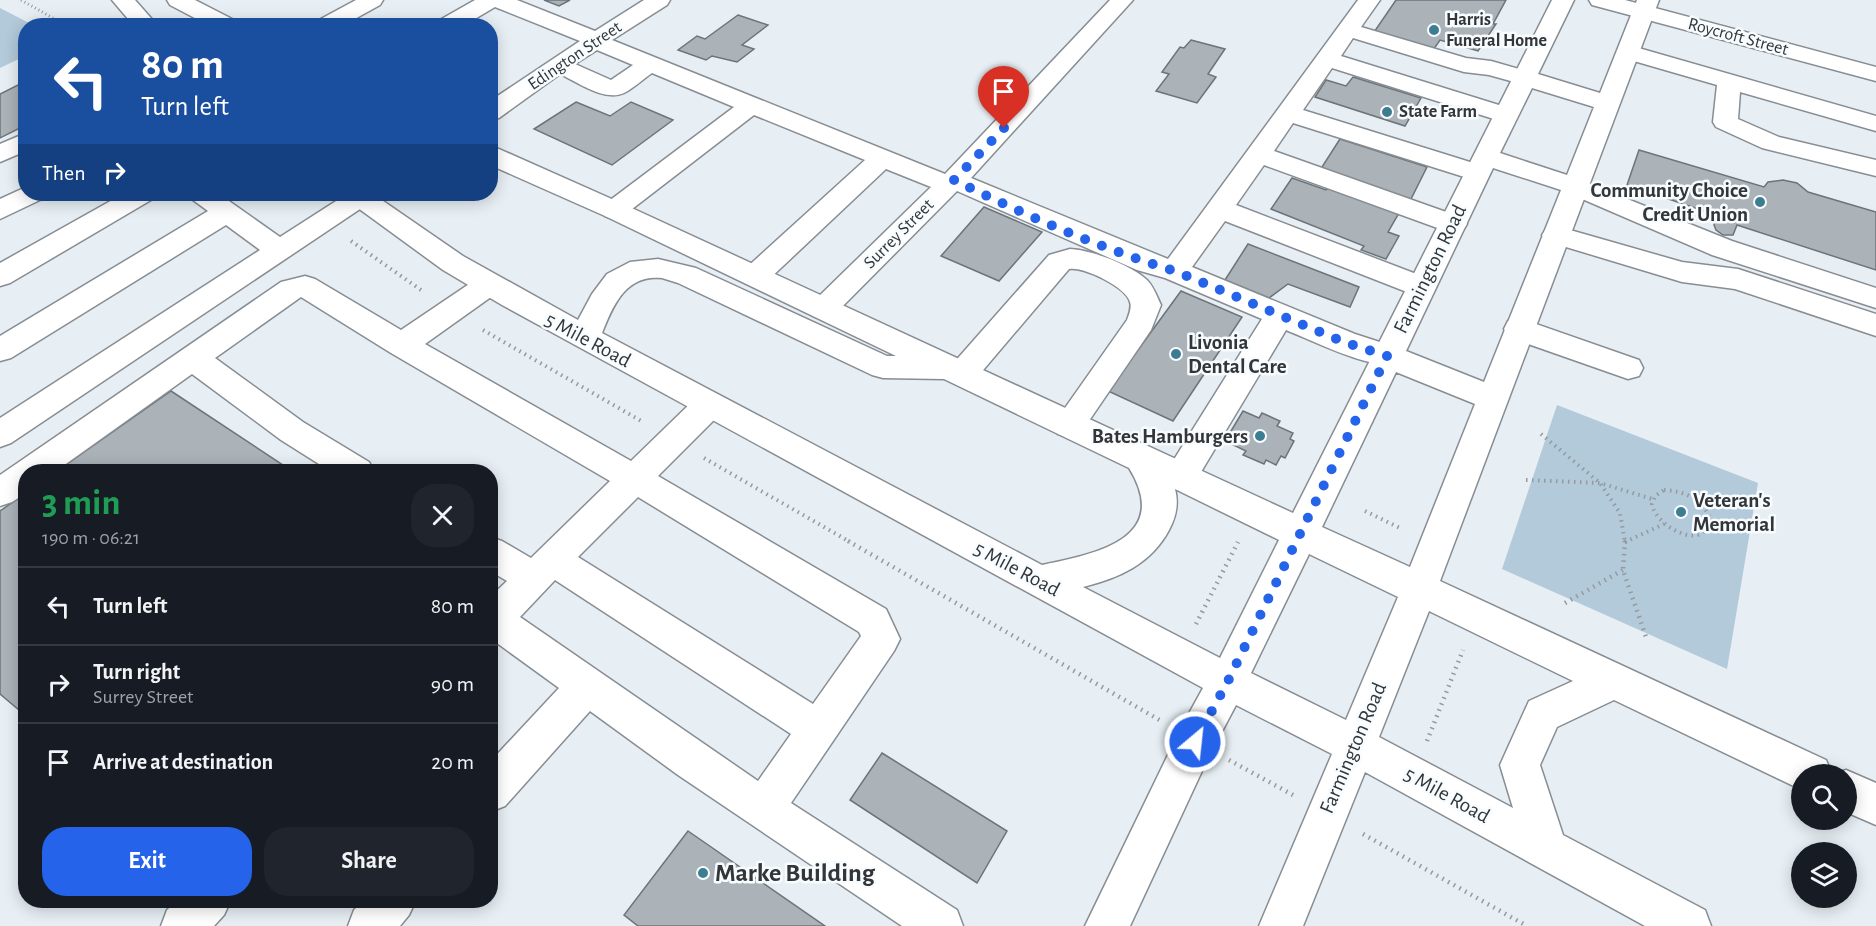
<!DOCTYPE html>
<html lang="en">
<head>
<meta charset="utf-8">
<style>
  body { margin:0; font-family:"Alegreya Sans",sans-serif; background:#20242c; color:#f1f3f6; height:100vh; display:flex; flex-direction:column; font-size:22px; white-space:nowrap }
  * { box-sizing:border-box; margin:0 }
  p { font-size:20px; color:#9ea1a6 }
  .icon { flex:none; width:33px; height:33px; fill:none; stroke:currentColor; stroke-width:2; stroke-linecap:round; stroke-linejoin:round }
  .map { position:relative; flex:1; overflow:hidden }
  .drawer { position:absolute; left:18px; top:464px; width:480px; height:444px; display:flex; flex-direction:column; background:#171b24; border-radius:24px; box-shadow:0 3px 15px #0003 }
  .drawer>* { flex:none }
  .hud { position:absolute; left:18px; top:18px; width:480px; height:183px; border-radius:24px; box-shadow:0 3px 15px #0003; background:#1a4fa0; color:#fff; overflow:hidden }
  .controls { position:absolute; left:1791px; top:764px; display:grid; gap:12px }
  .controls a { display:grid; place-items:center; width:66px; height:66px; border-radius:50%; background:#171b24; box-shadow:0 3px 15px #0003; font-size:30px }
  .pin { position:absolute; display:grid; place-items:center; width:51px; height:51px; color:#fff; margin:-62px -26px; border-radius:50% 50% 50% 0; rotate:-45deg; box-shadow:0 0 6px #0007 }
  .pin .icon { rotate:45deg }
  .me { position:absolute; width:66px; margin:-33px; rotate:28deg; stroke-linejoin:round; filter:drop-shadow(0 0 4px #0008) }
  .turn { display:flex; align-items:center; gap:21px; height:126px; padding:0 24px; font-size:27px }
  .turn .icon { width:78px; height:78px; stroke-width:2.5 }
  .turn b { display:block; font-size:42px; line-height:51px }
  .then { display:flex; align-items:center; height:57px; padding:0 24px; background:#0003; gap:12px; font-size:22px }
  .round { display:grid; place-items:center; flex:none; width:63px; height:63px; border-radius:24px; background:#20242c }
  .summary { display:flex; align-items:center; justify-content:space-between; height:102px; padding:0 24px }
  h1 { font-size:36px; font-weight:600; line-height:45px; color:#1e9e55 }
  .button { display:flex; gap:12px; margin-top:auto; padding:12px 24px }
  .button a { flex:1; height:69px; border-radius:24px; background:#2563eb; color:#fff; font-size:24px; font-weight:600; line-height:69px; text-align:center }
  .button a+a { background:#20242c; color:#f1f3f6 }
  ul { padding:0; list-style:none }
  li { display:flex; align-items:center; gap:18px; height:78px; padding:0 24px; border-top:2px solid #363941 }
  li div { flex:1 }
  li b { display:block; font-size:22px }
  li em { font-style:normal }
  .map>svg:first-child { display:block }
  .green { fill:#b3cadb }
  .building { fill:#abb2b8; stroke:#6d7479; stroke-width:1.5 }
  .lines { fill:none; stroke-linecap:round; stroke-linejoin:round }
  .minor-casing { stroke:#878d93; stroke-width:3 }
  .major-casing { stroke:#878d93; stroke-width:3 }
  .path-far2 { stroke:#959a9e; stroke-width:3; stroke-dasharray:1 3; stroke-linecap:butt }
  .path-far1 { stroke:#959a9e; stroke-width:4; stroke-dasharray:1.5 4.5; stroke-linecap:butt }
  .path { stroke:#959a9e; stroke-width:4.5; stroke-dasharray:1.5 5; stroke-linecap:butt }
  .minor { fill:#fff; fill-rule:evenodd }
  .major { fill:#fff; fill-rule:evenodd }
  .route { stroke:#2563eb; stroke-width:10; stroke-dasharray:0 18 }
  .poi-dot { fill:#3d7d91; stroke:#f7fcff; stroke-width:2 }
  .labels { text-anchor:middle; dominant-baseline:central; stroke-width:5; stroke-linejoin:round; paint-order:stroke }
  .far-poi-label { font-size:18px; font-weight:bold; fill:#333538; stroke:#f7fcff; text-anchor:start }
  .far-street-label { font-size:18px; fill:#333538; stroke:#f7fcff }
  .poi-label { font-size:21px; font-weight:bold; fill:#333538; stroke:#f7fcff; text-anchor:end }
  .street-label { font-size:21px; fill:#333538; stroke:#f7fcff }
  .near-poi-label { font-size:26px; font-weight:bold; fill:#333538; stroke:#f7fcff; text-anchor:start }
</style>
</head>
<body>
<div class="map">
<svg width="1876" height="926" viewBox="0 0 1876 926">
  <rect width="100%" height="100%" fill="#e7eff4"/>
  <g class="green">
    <polygon points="0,8 33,25 26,26 25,56 0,68"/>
    <polygon points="1557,405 1758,483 1727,669 1502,569"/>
  </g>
  <g class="building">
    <polygon points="544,0 570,0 559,6"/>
    <polygon points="1396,0 1506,0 1493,24 1496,24 1478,51 1440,40 1431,53 1372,35"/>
    <polygon points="738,15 768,25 742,45 754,49 737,62 712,56 706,60 678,50 697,36 705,39"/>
    <polygon points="1191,40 1225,49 1208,74 1216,77 1197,103 1156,91 1169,74 1162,72 1180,47 1184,48"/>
    <polygon points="1353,77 1421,98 1405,126 1315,97 1326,80 1346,86"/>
    <polygon points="26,81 26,125 0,138 0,94"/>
    <polygon points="576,102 610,116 631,102 673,120 612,165 534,129"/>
    <polygon points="1340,139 1427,167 1410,201 1320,170"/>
    <polygon points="1639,150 1764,187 1768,182 1783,180 1797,183 1808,192 1876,212 1876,270 1737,225 1733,235 1723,235 1716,230 1714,225 1716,215 1627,185"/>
    <polygon points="1292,178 1326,190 1328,188 1399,213 1388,232 1399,236 1386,259 1361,250 1364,246 1271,209"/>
    <polygon points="984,207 1042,232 999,281 941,256"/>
    <polygon points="1248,244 1359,287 1350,307 1288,284 1269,298 1225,280"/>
    <polygon points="1181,291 1242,317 1173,421 1108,391"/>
    <polygon points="171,391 292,471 57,471"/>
    <polygon points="1243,411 1259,418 1262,413 1280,421 1277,426 1293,433 1290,439 1294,441 1285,458 1281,456 1276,465 1266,460 1264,464 1243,455 1246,451 1225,441"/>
    <polygon points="26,493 26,716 0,694 0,511"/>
    <polygon points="882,753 1007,831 977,883 850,800"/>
    <polygon points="688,831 825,926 638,926 624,915"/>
  </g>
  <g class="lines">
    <defs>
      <g id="minor">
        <polygon points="356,0 383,0 380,5 342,26 314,26 317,21"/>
        <path d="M475 0H517L595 31 644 0H670L667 5 612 40 945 174 1110 0H1133L971 178 1168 259 1358 0H1380L1361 27 1466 58 1491 61 1533 73 1537 78 1533 83 1525 85 1489 75 1464 72 1353 38 1341 56 1515 110 1518 115 1515 120 1506 122 1497 120 1332 68 1303 110 1486 167 1490 173 1486 179 1477 181 1293 123 1274 151 1463 218 1467 224 1463 230 1453 233 1443 230 1264 165 1236 205 1432 280 1436 287 1432 294 1422 297 1412 294 1225 221 1192 267 1355 334 1398 348 1402 356 1398 364C1373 371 1311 340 1286 330L1192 487 1180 490 1168 487 1163 477 1262 319 1165 278 1137 270 957 191 833 316 823 319 813 316 808 309 813 302 931 187 886 169 765 283 755 286 745 283 741 276 745 269 865 160 754 115 623 216 614 219 605 216 601 210 605 204 734 107 652 73C643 79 634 88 624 93 605 102 577 82 560 74L499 118 490 120V101L580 41 495 7 463 26H435L438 21ZM597 50 633 65 611 80 575 64Z"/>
        <polygon points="1589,0 1625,0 1876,67 1876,81 1592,5"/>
        <polygon points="1628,45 1876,116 1876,131 1740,92 1738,119 1779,137 1876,160 1876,176 1762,148 1716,127 1713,122 1717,85 1620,57 1617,52 1620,47"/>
        <polygon points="26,133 26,151 0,162 0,144"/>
        <polygon points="1575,178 1732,241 1876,288 1876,308 1712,255 1566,192 1562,186 1566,180"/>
        <polygon points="26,187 26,194 44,194 40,200 0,219 0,199"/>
        <polygon points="123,194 155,194 151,200 10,283 0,286 0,263"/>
        <polygon points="189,194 219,194 280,237 347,194 371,194 373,197 369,203 11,443 0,447 0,418 260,250 226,225 11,358 0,361 0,336 208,211 193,200"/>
        <polygon points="1556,226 1682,262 1738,269 1876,314 1876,336 1735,289 1682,282 1546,241 1542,235 1546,229"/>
        <path d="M1070 249C1092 250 1131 265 1147 280 1154 287 1157 297 1161 305L1151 330 1080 434 1069 437 1058 434 1053 425 1127 320C1129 314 1132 308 1130 302 1126 287 1083 266 1069 269L973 382 962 385 951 382 947 374 951 366 1049 255Z"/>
        <path d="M488 275 498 278 502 285 498 292 425 344 631 461 698 396 709 393 720 396 725 405 720 414 658 476 886 609 900 639 894 651 791 803 957 910 963 926H902L678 775 590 711 505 806 490 812V762L559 688 490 638V597L507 581 490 571V537L502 541 531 558 610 481 391 353 301 297 215 358 303 422 369 462 374 471H330L281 440 192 374 56 471H26V493L12 502 0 506V475L281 282 305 276 315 279 401 330 478 278ZM638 497 859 632 861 636 813 704 578 557ZM555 580 791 734 758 781 520 617Z"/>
        <polygon points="1519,318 1639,360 1643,368 1639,376 1628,379 1508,337 1504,329 1508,321"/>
        <polygon points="178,900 231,900 224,915 214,926 161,926 167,910"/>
        <polygon points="364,900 416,900 409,915 400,926 348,926 354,910"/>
      </g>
      <g id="major">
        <polygon points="112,0 135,0 158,26 134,26"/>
        <polygon points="167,0 195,0 236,21 239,26 210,26 170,5"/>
        <path d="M1552 0H1574L1538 74 1600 93 1637 0H1659L1440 581 1826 760 1832 774H1802V790L1614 700 1557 727 1540 765 1563 835 1705 910 1711 926H1645L1365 772 1303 926H1259L1332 754 1236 705 1209 756 1130 926H1085L1181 728 1203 688 502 305 443 270 347 200 343 194H373L463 256 578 320 592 294 607 274 630 262 658 259 696 268 887 356H896L605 216 490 165V147L499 149 623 204 1293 513ZM1532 88 1594 107 1567 175 1500 153ZM1493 168 1561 190 1484 382 1406 351ZM662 278 678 283 872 375 883 378 944 379 1129 468C1173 539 1095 554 1042 565L602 333C613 305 626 274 662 278ZM1396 372 1475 404 1410 567 1322 527ZM1175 489 1279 540 1220 658 1083 587C1119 578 1151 564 1169 530 1176 517 1179 504 1175 489ZM1309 554 1398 597 1346 720 1251 673ZM1429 611 1573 681 1529 701 1500 765 1513 808 1379 737Z"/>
        <polygon points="1846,770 1876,783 1876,825 1846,812 1846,774 1835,774"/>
      </g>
    </defs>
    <use href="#minor" class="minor-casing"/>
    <use href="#major" class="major-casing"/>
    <g class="path-far2">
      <polyline points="21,0 67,26"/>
      <polyline points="289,194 298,200"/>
    </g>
    <g class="path-far1">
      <polyline points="351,241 421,290"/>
      <polyline points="483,330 643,422"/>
      <polyline points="1541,434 1600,483 1620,513 1625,542"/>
      <polyline points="704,458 850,542"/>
      <polyline points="1526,480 1600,483 1652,499"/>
      <path d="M1664 490C1684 491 1704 499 1710 520 1704 553 1655 526 1652 504L1655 496Z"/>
      <polyline points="1365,511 1402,529"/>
      <polyline points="1625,542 1664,524"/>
    </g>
    <g class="path">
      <polyline points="848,541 1163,722"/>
      <polyline points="1625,541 1623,570 1647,640"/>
      <polyline points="1625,542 1628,541"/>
      <polyline points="1565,603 1623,570"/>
      <polyline points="1196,624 1238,542"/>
      <polyline points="1427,741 1463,650"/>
      <polyline points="1229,760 1293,795"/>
      <polyline points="1363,834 1527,926"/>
    </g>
    <use href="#minor" class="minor"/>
    <use href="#major" class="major"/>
  </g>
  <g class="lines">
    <path class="route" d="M1004 128 954 180C1025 215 1099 248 1175 271L1344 342 1387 356 1228 681 1195 742"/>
  </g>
  <g class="poi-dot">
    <circle cx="1434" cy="30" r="6"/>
    <circle cx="1387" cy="112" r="6"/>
    <circle cx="1760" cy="202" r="6"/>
    <circle cx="1176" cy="354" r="6"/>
    <circle cx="1260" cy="436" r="6"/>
    <circle cx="1681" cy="512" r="6"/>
    <circle cx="703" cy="873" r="6"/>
  </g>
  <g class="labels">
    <g class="far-poi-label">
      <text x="1446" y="20">Harris<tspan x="1446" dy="21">Funeral Home</tspan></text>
      <text x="1399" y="112">State Farm</text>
    </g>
    <g class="far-street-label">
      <text transform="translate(1738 37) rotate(15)">Roycroft Street</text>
      <text transform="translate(575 56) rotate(-34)">Edington Street</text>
      <text transform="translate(899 234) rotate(-45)">Surrey Street</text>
    </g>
    <g class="poi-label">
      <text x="1748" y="190">Community Choice<tspan x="1748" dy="24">Credit Union</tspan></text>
      <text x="1188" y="342" text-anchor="start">Livonia<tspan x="1188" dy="24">Dental Care</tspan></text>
      <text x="1248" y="436">Bates Hamburgers</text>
      <text x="1693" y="500" text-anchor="start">Veteran's<tspan x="1693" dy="24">Memorial</tspan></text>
    </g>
    <g class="street-label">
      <text transform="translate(1430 269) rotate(-64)">Farmington Road</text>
      <text transform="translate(588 340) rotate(28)">5 Mile Road</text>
      <text transform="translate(1017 569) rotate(28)">5 Mile Road</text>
      <text transform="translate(1353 748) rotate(-67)">Farmington Road</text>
      <text transform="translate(1447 795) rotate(29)">5 Mile Road</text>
    </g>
    <g class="near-poi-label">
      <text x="715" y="873">Marke Building</text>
    </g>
  </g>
</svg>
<div class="controls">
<a><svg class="icon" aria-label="search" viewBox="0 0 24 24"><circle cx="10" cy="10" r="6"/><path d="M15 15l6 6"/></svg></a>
<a><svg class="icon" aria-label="layers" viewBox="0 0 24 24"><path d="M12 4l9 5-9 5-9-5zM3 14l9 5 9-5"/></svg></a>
</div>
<div class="pin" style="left:1004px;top:128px;background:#d93025"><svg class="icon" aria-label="arrive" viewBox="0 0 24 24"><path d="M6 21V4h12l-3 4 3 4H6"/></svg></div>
<svg class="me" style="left:1195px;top:742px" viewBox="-20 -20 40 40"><circle r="17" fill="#2563eb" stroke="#fff" stroke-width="3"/><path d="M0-11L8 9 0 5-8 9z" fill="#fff"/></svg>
<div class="hud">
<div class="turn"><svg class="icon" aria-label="left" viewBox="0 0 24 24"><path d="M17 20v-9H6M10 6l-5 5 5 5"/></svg><div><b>80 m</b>Turn left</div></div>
<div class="then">Then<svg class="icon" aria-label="right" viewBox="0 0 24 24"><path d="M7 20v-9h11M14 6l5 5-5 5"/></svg></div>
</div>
<section class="drawer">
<div class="summary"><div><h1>3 min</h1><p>190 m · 06:21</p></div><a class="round"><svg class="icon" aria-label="close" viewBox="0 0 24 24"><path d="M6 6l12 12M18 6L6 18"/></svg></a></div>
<ul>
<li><svg class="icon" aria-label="left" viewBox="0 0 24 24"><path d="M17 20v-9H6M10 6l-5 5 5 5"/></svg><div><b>Turn left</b></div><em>80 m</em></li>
<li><svg class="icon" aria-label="right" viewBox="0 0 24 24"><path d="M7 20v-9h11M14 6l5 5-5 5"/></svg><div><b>Turn right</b><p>Surrey Street</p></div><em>90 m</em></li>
<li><svg class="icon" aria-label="arrive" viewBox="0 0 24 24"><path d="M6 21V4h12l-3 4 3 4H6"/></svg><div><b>Arrive at destination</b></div><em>20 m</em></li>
</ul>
<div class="button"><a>Exit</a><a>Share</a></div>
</section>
</div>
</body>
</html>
